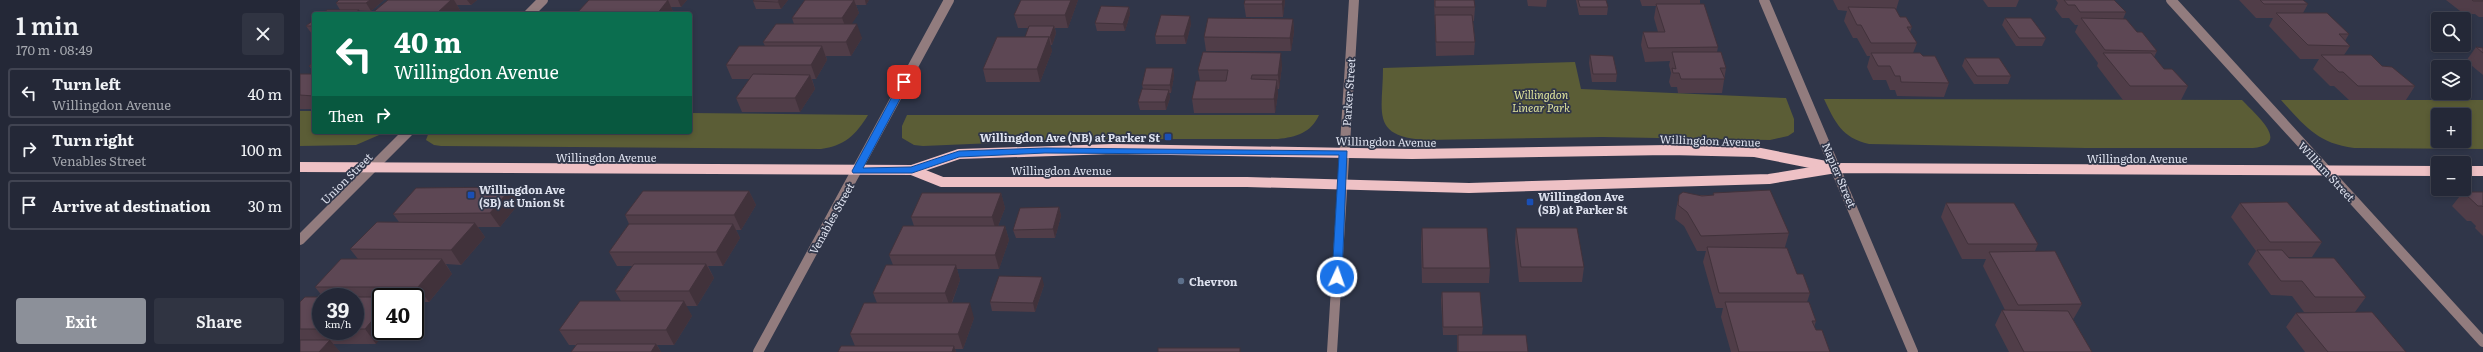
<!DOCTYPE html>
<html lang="en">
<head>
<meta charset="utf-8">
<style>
  body { margin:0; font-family:Literata,serif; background:#303442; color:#f1f3f6; height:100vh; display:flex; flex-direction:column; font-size:15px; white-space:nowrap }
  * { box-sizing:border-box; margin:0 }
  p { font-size:13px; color:#a3a6ad }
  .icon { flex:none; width:22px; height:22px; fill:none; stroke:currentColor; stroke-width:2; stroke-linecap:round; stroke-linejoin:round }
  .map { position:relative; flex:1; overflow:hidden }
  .drawer { display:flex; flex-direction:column; background:#242837; width:300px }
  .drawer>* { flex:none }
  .top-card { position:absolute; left:12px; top:12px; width:380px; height:122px; border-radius:4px; box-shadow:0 2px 6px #0003,0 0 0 1px #414452; background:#0b6e4f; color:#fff; overflow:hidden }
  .tools { position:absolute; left:2131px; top:12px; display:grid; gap:8px }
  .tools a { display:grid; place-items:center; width:40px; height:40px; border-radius:4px; background:#242837; box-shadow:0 2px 6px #0003,0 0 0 1px #414452; font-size:20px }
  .speed { position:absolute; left:12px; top:288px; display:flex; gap:8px; font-size:20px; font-weight:700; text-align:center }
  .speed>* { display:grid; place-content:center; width:52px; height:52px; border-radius:50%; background:#242837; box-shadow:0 2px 6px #0003,0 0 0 1px #414452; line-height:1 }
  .speed small { font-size:10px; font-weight:400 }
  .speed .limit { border:2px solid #111; border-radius:6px; background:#fff; color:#111 }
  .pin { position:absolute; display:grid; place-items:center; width:34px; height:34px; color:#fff; margin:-17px; border-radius:8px; box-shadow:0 2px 6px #0006 }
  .me { position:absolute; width:44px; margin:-22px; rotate:3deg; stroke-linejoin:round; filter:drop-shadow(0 0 3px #0008) }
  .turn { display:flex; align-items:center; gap:14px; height:84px; padding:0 16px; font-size:18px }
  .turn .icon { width:52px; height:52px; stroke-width:2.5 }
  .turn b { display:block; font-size:28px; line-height:34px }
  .then { display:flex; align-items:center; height:38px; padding:0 16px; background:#0003; gap:8px; font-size:15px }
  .round { display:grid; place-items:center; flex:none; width:42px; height:42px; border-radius:4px; background:#303442 }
  .summary { display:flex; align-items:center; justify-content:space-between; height:68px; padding:0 16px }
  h1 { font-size:24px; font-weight:600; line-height:30px }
  .cta { display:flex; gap:8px; margin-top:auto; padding:8px 16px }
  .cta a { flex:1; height:46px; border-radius:4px; background:#8c9099; color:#fff; font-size:16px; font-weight:600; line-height:46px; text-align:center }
  .cta a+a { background:#303442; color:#f1f3f6 }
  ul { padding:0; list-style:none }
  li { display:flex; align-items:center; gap:12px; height:50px; margin:0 8px 6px; padding:0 8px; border:2px solid #414452; border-radius:4px }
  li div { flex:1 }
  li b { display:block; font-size:15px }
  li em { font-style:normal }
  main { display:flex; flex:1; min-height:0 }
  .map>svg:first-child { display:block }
  .green { fill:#5b5d36; fill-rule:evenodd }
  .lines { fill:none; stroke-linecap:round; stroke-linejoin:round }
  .minor { stroke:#927c7e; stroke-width:10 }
  .major { stroke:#eec1c5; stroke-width:10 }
  .wall { fill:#503d48 }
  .shaded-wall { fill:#41323b }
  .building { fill:#5d4754; stroke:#41323b }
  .route { fill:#1a73e8; stroke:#114b97 }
  .transit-dot { fill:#1a4fb4; stroke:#303649; stroke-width:1.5 }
  .service-dot { fill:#5c6f8a; stroke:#303649; stroke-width:1.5 }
  .labels { text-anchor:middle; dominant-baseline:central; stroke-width:3.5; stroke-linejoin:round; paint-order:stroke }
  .street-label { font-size:11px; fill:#dde1ee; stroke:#303649 }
  .park-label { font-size:11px; font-style:italic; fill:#dee29b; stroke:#303649 }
  .poi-label { font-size:11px; font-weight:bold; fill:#dde1ee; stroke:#303649; text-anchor:start }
</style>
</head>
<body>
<main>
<section class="drawer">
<div class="summary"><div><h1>1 min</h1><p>170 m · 08:49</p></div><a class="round"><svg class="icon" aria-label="close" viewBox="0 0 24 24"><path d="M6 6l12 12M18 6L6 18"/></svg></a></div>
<ul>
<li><svg class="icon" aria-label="left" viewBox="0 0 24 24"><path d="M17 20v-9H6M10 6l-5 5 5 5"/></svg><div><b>Turn left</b><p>Willingdon Avenue</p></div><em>40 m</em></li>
<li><svg class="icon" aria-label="right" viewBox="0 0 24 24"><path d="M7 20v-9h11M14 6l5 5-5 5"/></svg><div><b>Turn right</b><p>Venables Street</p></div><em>100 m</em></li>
<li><svg class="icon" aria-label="arrive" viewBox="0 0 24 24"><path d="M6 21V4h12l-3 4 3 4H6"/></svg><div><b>Arrive at destination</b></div><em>30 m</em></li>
</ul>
<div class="cta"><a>Exit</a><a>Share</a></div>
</section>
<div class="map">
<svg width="2183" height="352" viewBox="0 0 2183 352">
  <rect width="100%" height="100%" fill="#303649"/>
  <g class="green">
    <path d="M1275 62 1281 89 1486 98 1494 119V132L1488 136 1470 140 1302 137 1124 140C1070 136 1083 112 1083 68Z"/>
    <path d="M1524 99 1942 100C1955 114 1992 144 1953 148H1786L1569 144C1542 138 1535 122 1524 99Z"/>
    <path d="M1981 100H2183V149L2054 148C2017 143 2005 126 1981 100ZM2138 115H2164V141H2138Z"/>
    <polygon points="0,111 14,111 14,132 86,132 56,145 0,146"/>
    <path d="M390 113 568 115C556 135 544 146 521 149L141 146 134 145 126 140 129 132H390Z"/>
    <path d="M607 115H1019C1011 133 996 137 978 139H793L623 146 614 145 602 138V126Z"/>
  </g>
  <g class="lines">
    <g class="minor">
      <polyline points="1464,0 1613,352"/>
      <polyline points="1871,0 2183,342"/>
      <polyline points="229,14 243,0"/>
      <polyline points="0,240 108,132"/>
      <polyline points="458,352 649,0"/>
      <polyline points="1032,352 1054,0"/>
    </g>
    <g class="major">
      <polyline points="0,167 612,170 659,154 813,149 1112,154 1369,150 1455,152 1536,168"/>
      <polyline points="612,170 642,182 947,182 1169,188 1469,179 1536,168 2138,171"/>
      <polyline points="2164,171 2183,171"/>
    </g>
  </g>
  <g class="wall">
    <polygon points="84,0 71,11 40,10 36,3"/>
    <polygon points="88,0 177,0 171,5 157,5 161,12 159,14 71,14"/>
    <polygon points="300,0 387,0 381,7 371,7 374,14 276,14"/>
    <polygon points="454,0 488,0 481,9 456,9 453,1"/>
    <polygon points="505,0 569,0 566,5 556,5 559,13 551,24 562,38 551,56 526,56 527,60 516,79 512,79 515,89 500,112 442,112 436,98 450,79 432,79 426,65 465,46 463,42 494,24 492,18"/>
    <polygon points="778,0 768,28 755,28 756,33 752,45 750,45 752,51 740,82 686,82 683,69 725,37 729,28 718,28 714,15"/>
    <polygon points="985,0 983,17 946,17 944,4"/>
    <polygon points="1134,0 1174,0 1175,7 1174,21 1173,21 1175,42 1174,55 1136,56"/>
    <polygon points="1227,0 1247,0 1246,7 1228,6"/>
    <polygon points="1276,0 1306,0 1308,7 1307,15 1279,15"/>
    <polygon points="1340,0 1400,0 1400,4 1418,47 1417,52 1426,68 1422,93 1378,93 1377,87 1371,87 1369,82 1371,73 1369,65 1370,61 1345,62 1341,45 1343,32 1358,32 1354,18 1356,6 1342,6"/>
    <polygon points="1533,0 1599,0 1596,10 1600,17 1612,27 1610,32 1617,43 1613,53 1649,83 1644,97 1597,96 1595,90 1590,90 1586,80 1573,80 1567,67 1570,56 1567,56 1557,38 1553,38 1544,21 1547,11 1538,10"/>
    <polygon points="1683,0 1719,0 1716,7 1688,7"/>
    <polygon points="1756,0 1814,0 1826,12 1823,19 1857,51 1854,57 1864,69 1888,86 1881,100 1823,100 1797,66 1798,63 1775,32 1778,25 1775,25 1769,18 1762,18 1755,9 1758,3"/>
    <polygon points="1939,0 2003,0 2008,4 2003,13 2049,34 2045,41 2050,46 2044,55 2082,66 2115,86 2106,100 2049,100 2034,86 2030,86 2013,69 2019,59 2000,59 1969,26 1973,18 1956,18"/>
    <polygon points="2146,0 2183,0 2183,17 2179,17 2175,14 2164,14"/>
    <polygon points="829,7 830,14 825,31 797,31 795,23"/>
    <polygon points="1705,18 1746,38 1742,46 1716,46 1702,25"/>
    <polygon points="993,19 994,32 991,51 906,51 904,37"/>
    <polygon points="14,20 14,34 12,34 6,26"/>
    <polygon points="891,24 886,44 856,44 855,36"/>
    <polygon points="2176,47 2183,48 2183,75 2166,61"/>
    <polygon points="1290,55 1317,74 1316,82 1292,82 1289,63"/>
    <polygon points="1665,58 1711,76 1708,84 1674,84 1662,66"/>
    <polygon points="14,62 14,72 9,66"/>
    <polygon points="982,66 979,89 977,89 978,94 975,113 894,113 892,99 900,81 898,70"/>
    <polygon points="873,68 874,76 871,93 869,93 870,98 866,110 840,110 838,102 843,89 842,85"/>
    <rect x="0" y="74" width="14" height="35"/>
    <polygon points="212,187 220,202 200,227 178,227 185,237 161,265 146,264 152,274 129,302 115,302 115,297 81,297 76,344 33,344 40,352 0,352 0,302 21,297 21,331 55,331 55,297 23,297 15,287 58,259 50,249 99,222 93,214"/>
    <polygon points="449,191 456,205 441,230 436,230 440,238 423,266 408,266 414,278 397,306 386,306 392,316 374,345 357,345 361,352 271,352 276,345 269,345 259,330 321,301 315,291 332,266 317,266 309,252 329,224 325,215"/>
    <polygon points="2163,192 2183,192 2183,236 2175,228 2176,226 2171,221 2167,221 2152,206"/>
    <polygon points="701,193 705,208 698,226 705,226 709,240 699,269 657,269 660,280 652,303 674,318 663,349 655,349 656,352 538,352 555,346 550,334 577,303 573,293 593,265 589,255 614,226 611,217"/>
    <polygon points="1413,193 1489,233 1485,247 1497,274 1510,293 1507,302 1516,321 1514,327 1516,330 1530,352 1431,352 1421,317 1423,308 1416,308 1403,262 1406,251 1397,251 1384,226 1375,219 1376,210 1379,195 1413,195"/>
    <polygon points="1646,203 1738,244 1735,251 1782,304 1774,318 1773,319 1792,352 1709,352 1695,325 1702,310 1705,310 1683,266 1686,259 1662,259 1641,217"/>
    <polygon points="1940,203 2022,242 2012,257 1988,257 1989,258 2066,297 2055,312 2106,352 2005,352 1986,327 1996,313 2043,312 2004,312 1992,296 1971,295 1948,264 1956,251 1931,217"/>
    <polygon points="759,207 761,216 755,238 716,238 713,230"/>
    <polygon points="1122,228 1190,268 1189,283 1122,283 1121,243"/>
    <polygon points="1216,228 1284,267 1282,282 1219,282 1215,242"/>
    <polygon points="744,285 735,312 692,311 690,302"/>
    <polygon points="1142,292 1183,327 1182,335 1228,352 1157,352 1157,335 1143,335 1141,300"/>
  </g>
  <g class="shaded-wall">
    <polygon points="70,0 84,0 71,11 66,3"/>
    <polygon points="151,0 154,0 161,12 159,14 136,14"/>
    <polygon points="167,0 177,0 171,5"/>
    <polygon points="368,0 374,14 357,14"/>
    <polygon points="378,0 387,0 381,7"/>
    <polygon points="479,0 488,0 481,9 478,2"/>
    <polygon points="554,0 559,13 547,31 542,18"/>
    <polygon points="565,0 569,0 566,5"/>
    <polygon points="771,0 778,0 768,28 765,15"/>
    <polygon points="983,0 985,0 983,17 982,4"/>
    <polygon points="829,7 830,14 825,31 823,24"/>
    <polygon points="59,10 61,14 53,14"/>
    <polygon points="890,16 891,24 886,44 884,36"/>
    <polygon points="993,19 994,32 991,51 990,38"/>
    <polygon points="557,24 562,38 551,56 546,42"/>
    <polygon points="754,26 756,33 752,45 750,37"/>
    <polygon points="749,37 752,51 740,82 737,69"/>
    <polygon points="522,46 527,60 516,79 511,65"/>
    <polygon points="981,53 982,66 979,89 978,75"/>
    <polygon points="873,68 874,76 871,93 870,85"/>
    <polygon points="510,75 515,89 500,112 495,98"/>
    <polygon points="977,80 978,94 975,113 974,99"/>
    <polygon points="869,90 870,98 866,110 865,102"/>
    <polygon points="212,187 220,202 200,227 190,213"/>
    <polygon points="449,191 456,205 441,230 434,215"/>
    <polygon points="701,193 705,208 696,231 692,217"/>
    <polygon points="759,207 761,216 755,238 753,229"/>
    <polygon points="175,223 185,237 161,265 151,250"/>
    <polygon points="433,224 440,238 423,266 416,252"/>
    <polygon points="705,226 709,240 699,269 695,255"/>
    <polygon points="142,259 152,274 129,302 118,287"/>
    <polygon points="406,264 414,278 397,306 389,291"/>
    <polygon points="656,265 660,280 650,307 645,293"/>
    <polygon points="742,277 744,285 735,312 733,303"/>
    <polygon points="384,301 392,316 374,345 366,330"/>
    <polygon points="670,303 674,318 663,349 658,334"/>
    <polygon points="81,310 81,331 87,331 76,344 65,329"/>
    <polygon points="30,340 40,352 19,352"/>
    <polygon points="356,344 361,352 351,352"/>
    <polygon points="654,346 656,352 652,352"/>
  </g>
  <g class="building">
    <polygon points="39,0 70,0 66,3 36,3"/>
    <polygon points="88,0 151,0 136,14 71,14"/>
    <polygon points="289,0 368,0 357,14 276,14"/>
    <polygon points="454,0 479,0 478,2 453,1"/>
    <polygon points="505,0 554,0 542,18 492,18"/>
    <polygon points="721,0 771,0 765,15 714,15"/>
    <polygon points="945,0 983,0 982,4 944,4"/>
    <polygon points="1135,0 1174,0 1175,7 1135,7"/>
    <polygon points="1278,0 1306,0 1308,7 1280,7"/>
    <polygon points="1764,0 1814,0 1826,12 1780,12 1775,5 1768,5"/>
    <polygon points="1960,0 2003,0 2008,4 1964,4"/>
    <polygon points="2172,0 2183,0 2183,1 2173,1"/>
    <polygon points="1356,4 1404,4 1418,47 1348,48 1343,32 1365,32"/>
    <polygon points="801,6 829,7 823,24 795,23"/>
    <polygon points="1548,7 1595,8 1600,17 1606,17 1612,27 1607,27 1617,43 1571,43 1561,25 1557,25"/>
    <polygon points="27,10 59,10 53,14 21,14"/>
    <polygon points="1976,13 2027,13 2049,34 2039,34 2050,46 2008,45"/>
    <polygon points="861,15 890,16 884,36 855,36"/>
    <polygon points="1135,15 1172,15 1175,42 1136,42"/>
    <polygon points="908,18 993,19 990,38 904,37"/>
    <polygon points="1705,18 1731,18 1746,38 1719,38"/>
    <polygon points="1781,18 1826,19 1837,32 1842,32 1857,51 1805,50"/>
    <polygon points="14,20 14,26 6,26"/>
    <polygon points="476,24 557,24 546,42 463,42"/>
    <polygon points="729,26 754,26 750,37 725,37"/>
    <polygon points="697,37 749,37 737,69 683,69"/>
    <polygon points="439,46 522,46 511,65 426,65"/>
    <polygon points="2176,47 2183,48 2183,53"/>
    <polygon points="903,52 981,53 978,75 952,75 951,79 977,80 974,99 892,99 896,81 926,81 928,70 898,70"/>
    <polygon points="1372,52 1421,52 1426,68 1420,68 1425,79 1381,79 1379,73 1373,73 1372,68 1376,69"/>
    <polygon points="1571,53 1620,53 1623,56 1635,56 1649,83 1601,82 1600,76 1595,76 1590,66 1578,66"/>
    <polygon points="1803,53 1851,53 1864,69 1872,69 1888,86 1830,86"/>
    <polygon points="1290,55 1313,56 1317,74 1293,74"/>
    <polygon points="2021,55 2071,55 2082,66 2092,67 2115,86 2058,86 2043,72 2039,72"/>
    <polygon points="1665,58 1699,58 1711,76 1677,76"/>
    <polygon points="14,62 14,66 9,66"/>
    <polygon points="846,68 873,68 870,85 842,85"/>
    <polygon points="0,74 14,74 14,96 0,95"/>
    <polygon points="453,74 510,75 495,98 436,98"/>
    <polygon points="842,89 869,90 865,102 838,102"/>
    <polygon points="212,187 190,213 93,214 116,188"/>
    <polygon points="1470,190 1489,233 1401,236 1387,212 1378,205 1379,195 1383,192 1402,196 1414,195 1413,193"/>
    <polygon points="343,191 449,191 434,215 325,215"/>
    <polygon points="2163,192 2183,192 2183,207 2182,206 2178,206"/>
    <polygon points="622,193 701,193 692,217 611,217"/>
    <polygon points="1987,202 2022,242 1970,242 1940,203"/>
    <polygon points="1646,203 1714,203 1738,244 1668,244"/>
    <polygon points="759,207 753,229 713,230 720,208"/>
    <polygon points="77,222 175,223 151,250 50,249"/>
    <polygon points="329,224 433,224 416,252 309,252"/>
    <polygon points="603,226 705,226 695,255 589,255"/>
    <polygon points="1122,228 1187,228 1190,268 1123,268"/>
    <polygon points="1216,228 1277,228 1284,267 1221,267"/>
    <polygon points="1407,247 1487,248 1497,274 1503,274 1510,293 1419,293"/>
    <polygon points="1957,250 1982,250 1989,258 2034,258 2066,297 2015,297 2002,281 1981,281"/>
    <polygon points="1755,251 1782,304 1718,305 1689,252"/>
    <polygon points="41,259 142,259 118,287 15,287"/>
    <polygon points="334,264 406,264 389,291 315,291"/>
    <polygon points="586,265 656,265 645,293 573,293"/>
    <polygon points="699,276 742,277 733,303 690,302"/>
    <polygon points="1142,292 1180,292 1183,327 1143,327"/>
    <polygon points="5,297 21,297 21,329 0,329 0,302"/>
    <polygon points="55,297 81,297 81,310 65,329 55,329"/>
    <polygon points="280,301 384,301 366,330 259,330"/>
    <polygon points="1425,302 1509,302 1516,321 1512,321 1516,330 1522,330 1530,352 1439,352"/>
    <polygon points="564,303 670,303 658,334 550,334"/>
    <polygon points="1702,310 1768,311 1792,352 1724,352"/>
    <polygon points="2072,312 2106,352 2028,352 1996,313"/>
    <polygon points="1158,335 1226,335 1228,352 1158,352"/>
    <polygon points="0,340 30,340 19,352 0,352"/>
    <polygon points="277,344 356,344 351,352 271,352"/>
    <polygon points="541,346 654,346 652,352 538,352"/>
    <rect x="858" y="348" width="82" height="4"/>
  </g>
  <polygon class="route" points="604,80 609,82 563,168 611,167 659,151 745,148 1047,151 1042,277 1037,280 1032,277 1039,155 745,153 659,157 612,173 553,173 552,171 600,82"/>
  <g class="transit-dot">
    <rect x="864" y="133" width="8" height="8" rx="2"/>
    <rect x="167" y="191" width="8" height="8" rx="2"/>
    <rect x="1226" y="198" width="8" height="8" rx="2"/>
  </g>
  <circle class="service-dot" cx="881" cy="281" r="4"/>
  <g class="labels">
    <g class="street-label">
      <text transform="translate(1048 92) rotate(-86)">Parker Street</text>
      <text transform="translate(1410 140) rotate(2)">Willingdon Avenue</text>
      <text transform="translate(1086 141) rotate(1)">Willingdon Avenue</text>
      <text x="306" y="157">Willingdon Avenue</text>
      <text x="1837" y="158">Willingdon Avenue</text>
      <text x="761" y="170">Willingdon Avenue</text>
      <text transform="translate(2027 171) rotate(47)">William Street</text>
      <text transform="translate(1540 175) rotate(67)">Napier Street</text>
      <text transform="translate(46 178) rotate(-45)">Union Street</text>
      <text transform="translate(531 218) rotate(-61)">Venables Street</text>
    </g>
    <g class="park-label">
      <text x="1241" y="94">Willingdon<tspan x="1241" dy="13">Linear Park</tspan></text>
    </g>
    <g class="poi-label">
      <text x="860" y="137" text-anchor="end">Willingdon Ave (NB) at Parker St</text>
      <text x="179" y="189">Willingdon Ave<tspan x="179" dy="13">(SB) at Union St</tspan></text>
      <text x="1238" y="196">Willingdon Ave<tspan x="1238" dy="13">(SB) at Parker St</tspan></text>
      <text x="889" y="281">Chevron</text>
    </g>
  </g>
</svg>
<div class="tools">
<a><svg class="icon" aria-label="search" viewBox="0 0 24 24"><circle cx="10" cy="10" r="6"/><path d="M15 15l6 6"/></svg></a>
<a><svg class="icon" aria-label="layers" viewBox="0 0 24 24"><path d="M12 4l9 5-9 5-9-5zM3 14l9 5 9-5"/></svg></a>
<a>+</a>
<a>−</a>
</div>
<div class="speed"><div>39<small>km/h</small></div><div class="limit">40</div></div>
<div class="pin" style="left:604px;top:82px;background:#d93025"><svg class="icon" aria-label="arrive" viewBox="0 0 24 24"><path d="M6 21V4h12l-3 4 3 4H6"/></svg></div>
<svg class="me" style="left:1037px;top:277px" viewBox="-20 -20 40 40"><circle r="17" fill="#1a73e8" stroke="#fff" stroke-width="3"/><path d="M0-11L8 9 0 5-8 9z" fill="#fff"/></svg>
<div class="top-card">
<div class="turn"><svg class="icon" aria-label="left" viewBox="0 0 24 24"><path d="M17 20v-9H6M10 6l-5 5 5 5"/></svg><div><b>40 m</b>Willingdon Avenue</div></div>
<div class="then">Then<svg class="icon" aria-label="right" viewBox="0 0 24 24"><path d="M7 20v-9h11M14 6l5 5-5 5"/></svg></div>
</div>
</div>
</main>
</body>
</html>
